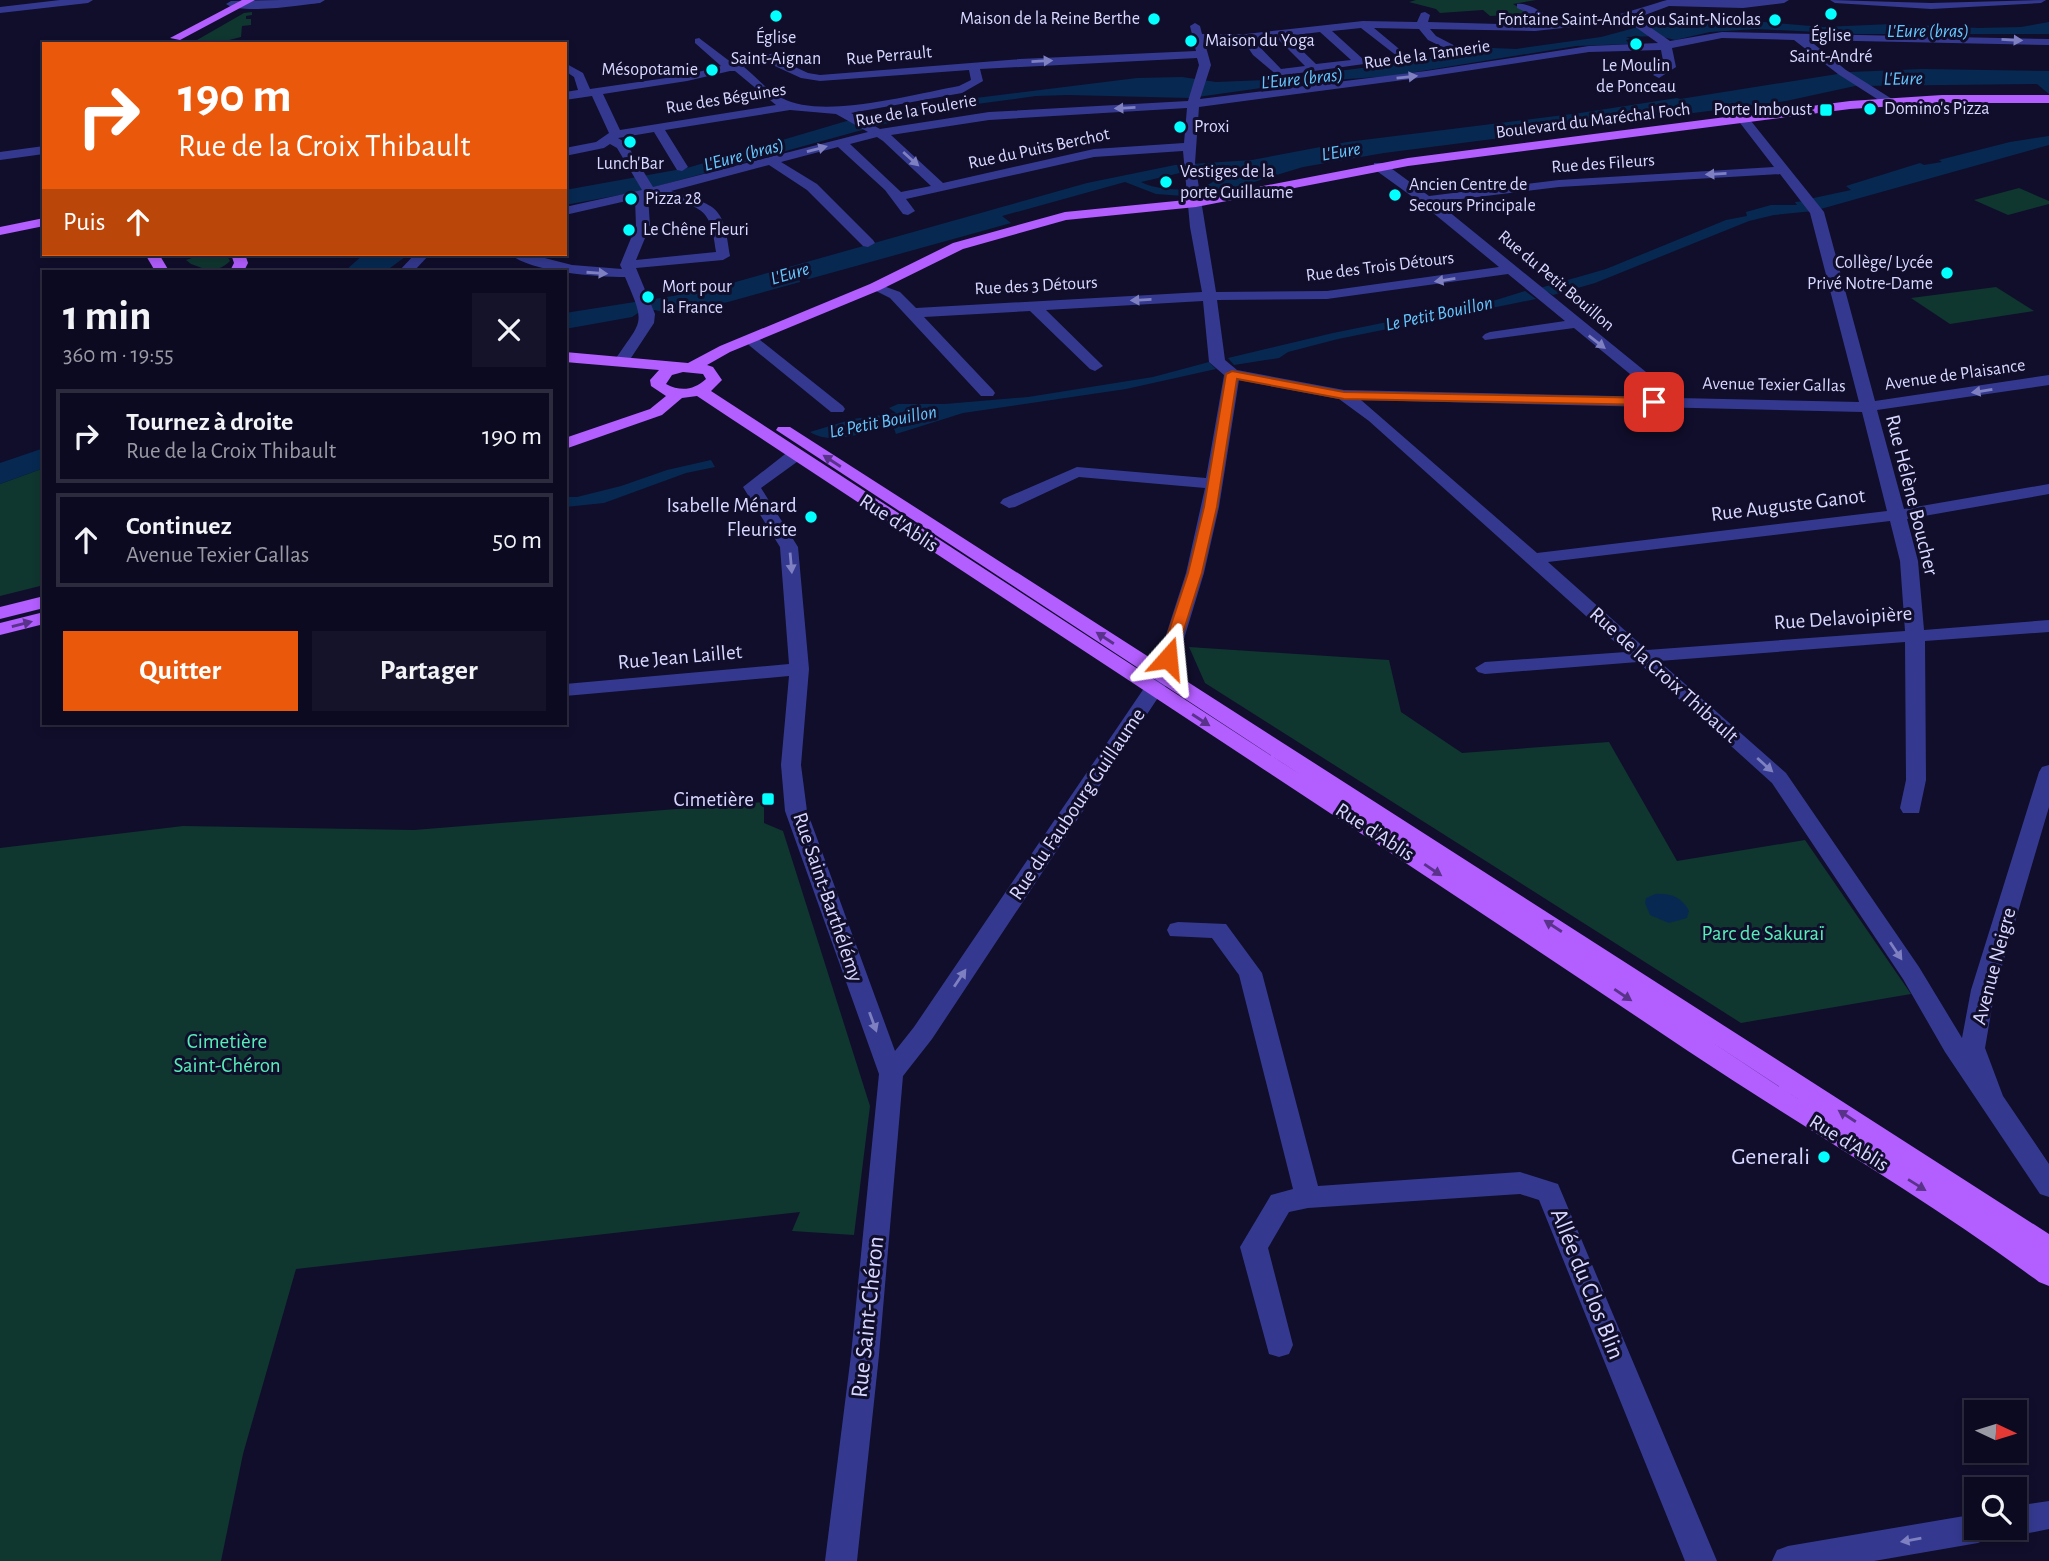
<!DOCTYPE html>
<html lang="fr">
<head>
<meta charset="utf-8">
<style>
  body { margin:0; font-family:"Alegreya Sans",sans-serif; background:#151329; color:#f1f3f6; height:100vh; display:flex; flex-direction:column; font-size:26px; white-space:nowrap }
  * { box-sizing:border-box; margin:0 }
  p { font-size:23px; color:#9a9aa5 }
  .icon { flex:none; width:38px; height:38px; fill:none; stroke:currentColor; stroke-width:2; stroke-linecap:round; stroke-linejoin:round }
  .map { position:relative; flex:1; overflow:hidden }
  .panel { position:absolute; left:42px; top:270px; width:525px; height:455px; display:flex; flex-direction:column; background:#0c0a20; border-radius:0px; box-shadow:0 4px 10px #0003,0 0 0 2px #2c2b3e }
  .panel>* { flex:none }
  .banner { position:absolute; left:42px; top:42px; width:525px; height:214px; border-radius:0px; box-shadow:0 4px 10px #0003,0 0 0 2px #2c2b3e; background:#ea580c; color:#fff; overflow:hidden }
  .needle { width:46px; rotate:94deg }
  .tools { position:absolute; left:1964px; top:1400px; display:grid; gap:14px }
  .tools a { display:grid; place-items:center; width:63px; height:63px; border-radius:0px; background:#0c0a20; box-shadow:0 4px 10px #0003,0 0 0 2px #2c2b3e; font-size:35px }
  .pin { position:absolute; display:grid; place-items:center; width:60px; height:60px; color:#fff; margin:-30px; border-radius:14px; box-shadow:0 4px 10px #0006 }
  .me { position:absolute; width:77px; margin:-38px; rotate:18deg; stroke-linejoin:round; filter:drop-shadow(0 0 5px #0008) }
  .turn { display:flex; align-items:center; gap:24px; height:147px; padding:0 21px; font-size:32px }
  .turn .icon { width:91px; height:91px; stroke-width:2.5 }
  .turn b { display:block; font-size:49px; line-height:60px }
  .then { display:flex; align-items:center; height:66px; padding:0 21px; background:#0003; gap:14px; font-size:26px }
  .round { display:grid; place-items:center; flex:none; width:74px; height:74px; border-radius:0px; background:#151329 }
  .headline { display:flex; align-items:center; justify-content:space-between; height:119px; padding:0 21px }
  h1 { font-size:42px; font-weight:700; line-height:52px }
  .button { display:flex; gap:14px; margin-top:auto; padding:14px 21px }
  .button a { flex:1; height:80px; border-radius:0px; background:#ea580c; color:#fff; font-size:28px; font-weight:700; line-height:80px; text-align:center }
  .button a+a { background:#151329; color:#f1f3f6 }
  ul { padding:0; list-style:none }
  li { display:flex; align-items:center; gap:21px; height:94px; margin:0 14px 10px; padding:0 7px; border:4px solid #2c2b3e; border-radius:0px }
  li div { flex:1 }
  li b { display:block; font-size:26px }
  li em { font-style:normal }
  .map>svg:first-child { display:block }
  .green { fill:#103630 }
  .water { fill:#072951; fill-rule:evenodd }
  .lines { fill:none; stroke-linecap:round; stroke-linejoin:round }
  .minor { fill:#34398f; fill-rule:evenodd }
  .major { fill:#b35eff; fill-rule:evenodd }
  .oneway { fill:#7e80c1 }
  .oneway2 { fill:#59328a }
  .route { fill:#ea580c; stroke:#983908; stroke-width:2 }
  .poi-dot { fill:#03fffe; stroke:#100e2b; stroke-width:2.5 }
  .labels { text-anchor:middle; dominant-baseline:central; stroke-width:6; stroke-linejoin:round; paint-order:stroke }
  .far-poi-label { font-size:18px; fill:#d8d7ff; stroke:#100e2b; text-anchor:start }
  .far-street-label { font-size:18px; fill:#d8d7ff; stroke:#100e2b }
  .far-water-label { font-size:19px; font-style:italic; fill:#65c8ff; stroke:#100e2b }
  .street-label { font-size:21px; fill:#d8d7ff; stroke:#100e2b }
  .poi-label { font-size:21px; fill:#d8d7ff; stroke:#100e2b; text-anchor:end }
  .park-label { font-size:21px; fill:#56edb8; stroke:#100e2b }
  .near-poi-label { font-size:24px; fill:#d8d7ff; stroke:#100e2b; text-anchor:end }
  .near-street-label { font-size:24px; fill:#d8d7ff; stroke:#100e2b }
</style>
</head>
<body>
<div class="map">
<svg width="2049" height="1561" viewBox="0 0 2049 1561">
  <rect width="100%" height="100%" fill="#100e2b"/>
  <g class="green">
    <polygon points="1416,0 1536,0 1513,4 1530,14 1490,16 1483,10 1440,13 1436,9 1409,2"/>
    <polygon points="252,12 252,15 246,16 246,19 251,19 251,25 242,26 241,37 229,40 229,42 241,44 190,44 244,13"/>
    <polygon points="2019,188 2049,201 2049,204 2008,215 1974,200"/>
    <path d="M204 254H226L230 261C221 270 211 271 199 270L202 268 191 264 186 260Z"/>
    <polygon points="1996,287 2034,311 1950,324 1911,298"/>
    <polygon points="44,468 44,585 0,596 0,484"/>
    <polygon points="1189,647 1389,660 1401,712 1462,753 1609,742 1677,861 1805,840 1911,994 1741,1023 1205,683"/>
    <polygon points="764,802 764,823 783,831 870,1106 854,1235 792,1231 800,1212 296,1269 243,1454 221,1561 0,1561 0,848 183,826 414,830"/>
  </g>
  <g class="water">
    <polygon points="1752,21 1823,27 1892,24 1979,28 2021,27 2049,22 2049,34 1858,34 1756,29 1710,32 1675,40 1659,36 1626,37 1630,39 1626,40 1629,44 1576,46 1391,76 1305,82 1190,98 1068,95 1036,96 977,104 884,124 636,192 565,205 565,190 687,168 850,120 935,103 1137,78 1182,77 1216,82 1266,80 1370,67 1472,51 1470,47 1516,49 1601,37 1638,27"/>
    <path d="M1922 69 2049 71V94L2037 84 1855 86 1786 101 1384 153 1303 167 1218 193 1184 196 1156 194 1125 182 1002 216 1011 223 809 279 803 277 799 278 800 282 728 302 667 313 655 310 638 313 632 317 565 329V313L673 296 725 285 1087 183 1175 165 1252 160 1347 142 1580 113 1677 98 1680 99 1850 72ZM1184 172H1217V178C1205 194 1156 191 1141 182Z"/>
    <polygon points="2049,136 2049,145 1817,210 1809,199 1851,190 1846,186 1920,163 1924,165 1942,162 1939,160 2010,142"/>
    <polygon points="1805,201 1814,211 1774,215 1749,221 1595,283 1553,295 1540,288 1606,269 1726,220 1747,216 1746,212 1771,205 1797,205 1795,202"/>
    <polygon points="364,254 409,254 386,271 345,271"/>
    <polygon points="1525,291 1536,299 1338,339 1288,352 1279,358 1234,365 1228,358 1333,333 1496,300"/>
    <path d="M1209 362 1216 369 1126 389 963 413 896 434 893 426C869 430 833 447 810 432L853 419 896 413 889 408 898 404H945L1028 397 1153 377Z"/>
    <polygon points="44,448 44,468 0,484 0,463"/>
    <polygon points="711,460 715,467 686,473 604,503 565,507 565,497 577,497 621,486 667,470"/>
    <path d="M1655 894C1670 893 1682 897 1689 911L1687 918 1669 923 1650 915 1645 903 1646 898Z"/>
  </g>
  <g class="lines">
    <g class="minor">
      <polygon points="60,0 93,0 88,3 0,13 0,7"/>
      <path d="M281 0H325L320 3C299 5 242 15 226 4L231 1Z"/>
      <path d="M1667 0H1789L1784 3 1743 8 1669 6 1637 18 1670 41 1722 32 2049 39V45L1809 40 1846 70 1892 99V105L1888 106 1838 74 1794 40 1722 38 1672 48 1676 67 1659 78 1653 75 1664 66 1661 50 1589 52 1426 77 1199 107 1195 163 1216 292 1327 291 1499 267 1421 203 1374 169V163H1384L1429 196 1559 180 1774 167 1737 119 1743 115 1747 116 1824 212 1875 401 2049 375V385L1877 410 1904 509 2049 484V494L1907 519 1918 561 1924 630 2049 620V632L1925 641 1926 780 1919 813H1903L1900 808 1906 780 1905 642 1659 661 1786 773 1919 967 1962 1038 1971 990 2039 772 2042 767 2049 765V807L1995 990 1985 1048 2003 1096 2049 1164V1197L2040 1194 1945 1052 1903 979 1772 783 1638 662 1485 674 1478 672 1475 668 1485 662 1626 652 1369 421 1339 399 1239 380 1219 507 1204 573 1173 675 932 1039 903 1076 879 1355 857 1561H825L851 1355 879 1074 785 811 781 765 789 676 565 696V684L789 664 780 547 743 487 789 451H801L803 455 801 459 761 488 798 547 809 669 801 765 807 811 895 1051 914 1027 1153 675 1186 573 1205 488 1079 477 1015 507 1009 508 1000 503 1003 499 1077 467 1206 478 1224 375 1209 362 1203 301 1046 310 1100 363 1103 366 1095 371 1090 369 1030 311 924 317 993 390 995 393 993 396H981L890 298 868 287 875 283 900 292 916 308 1202 292 1190 227 1183 151 1094 157 906 199 915 211 908 215 903 214 885 190 838 147 781 162 817 184 873 240 875 243 868 247 863 246 807 190 769 165 671 191C718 207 723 204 730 256L723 260 636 268 655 314 654 323 627 364H617L614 361C643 318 646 326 625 277 597 277 530 272 510 254H529L572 265 622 269 620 265 636 226 635 199 565 215V207L642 190 617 148 610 144 604 148 565 156V148L596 142 609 133 592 96 565 100V92L578 90 574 77 565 71V63L583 73 590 89 687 75 721 66 695 43V39L699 38 732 63 779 52 785 55 778 59 808 73 820 75 1020 59 1196 51 1190 26 1195 23 1200 26 1202 34H1246L1363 21 1417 22 1421 13 1425 12 1430 15 1428 22 1535 25 1548 23 1517 8V4C1534 2 1547 20 1563 21 1597 24 1636 9 1667 0ZM1627 21 1658 43 1589 46 1426 71 1200 99 1211 65 1204 40H1243L1253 55 1278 76 1364 64V60L1332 31 1361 28 1406 63 1412 60 1410 58 1374 28 1419 29 1428 40 1459 55 1465 52 1463 50 1436 36 1430 29 1535 31ZM1320 32 1351 60 1316 64 1287 36ZM1276 37 1305 66 1281 69 1253 40ZM1197 58 1199 65 1188 101 989 112 880 129 851 113 962 93 983 81 980 69ZM766 62 801 78 820 81 969 70 971 80 959 86C914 94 822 120 782 98 768 91 756 77 744 67ZM730 71H735L776 105 620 130 603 94 687 81ZM1187 108 1184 143 1094 149 943 183 891 135 989 120ZM790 110 836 114 868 132 653 187 626 143 618 138 654 132 677 170 682 171 688 167 665 130ZM877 137 883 141 931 186 901 192 850 144ZM1780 174 1810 213 1859 402 1678 398 1437 202 1559 187ZM656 194C700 210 710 202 716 252L636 260 650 226 648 196ZM1508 274 1565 321 1490 332 1485 334 1482 337 1485 340 1574 328 1658 397 1344 390 1237 370 1225 360 1217 300 1327 299ZM1361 400 1862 412 1887 511 1537 553ZM1890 521 1900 561 1905 631 1647 650 1548 562Z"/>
      <polygon points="1830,0 1931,3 2046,0 2041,3 1931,9 1835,3"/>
      <polygon points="44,146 44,154 0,160 0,152"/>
      <polygon points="415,254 430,254 414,271 399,271"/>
      <polygon points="755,338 760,340 843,406 845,409 843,412 831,412 750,346 747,343"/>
      <polygon points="1178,922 1226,924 1262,973 1318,1186 1520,1172 1558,1184 1717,1561 1685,1561 1539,1200 1520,1194 1308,1208 1289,1212 1268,1248 1293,1345 1289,1354 1279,1357 1269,1354 1240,1247 1271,1195 1293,1189 1239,975 1212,938 1170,936 1167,930 1170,924"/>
      <polygon points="2049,1501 2049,1529 2014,1536 2003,1531 2002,1528 2014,1528 2014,1506"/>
      <polygon points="1976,1514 1976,1528 1993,1528 1989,1538 1978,1543 1874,1561 1772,1561 1777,1550 1788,1546"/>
    </g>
    <g class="major">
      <polygon points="242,0 255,0 180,40 170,38"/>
      <path d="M1942 95H2049V103H1942L1850 109 1408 166 1196 207 1066 220 963 249 880 290 730 352 707 365 713 367 722 380 711 391 1301 775 776 430 778 427H790L2049 1234V1286L2039 1282C1927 1199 1805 1129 1688 1051 1360 831 1028 615 697 396L682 398 662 415 565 449V438L650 409 666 396 651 386 650 380 659 370 565 362V352L688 363 720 346 870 284 953 243 1065 212 1196 199 1408 158 1850 101ZM683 372 703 374 706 379C694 390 681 392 666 384L672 375ZM1707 1039 1807 1105 1795 1097Z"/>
      <polygon points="44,218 44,226 0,235 0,227"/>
      <polygon points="145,254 159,254 169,271 155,271"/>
      <polygon points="231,254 245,254 248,263 244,271 230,271 234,263"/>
      <polygon points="44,596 44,608 0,619 0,607"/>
      <polygon points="44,612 44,624 0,635 0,623"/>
    </g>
  </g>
  <defs><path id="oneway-solid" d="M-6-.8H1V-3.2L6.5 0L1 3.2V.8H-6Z" transform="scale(1.75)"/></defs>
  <g class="oneway">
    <use href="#oneway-solid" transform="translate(2012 40) rotate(3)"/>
    <use href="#oneway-solid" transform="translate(1042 61) rotate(-3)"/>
    <use href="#oneway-solid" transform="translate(1407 77) rotate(-6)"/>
    <use href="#oneway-solid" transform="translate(1125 108) rotate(177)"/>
    <use href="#oneway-solid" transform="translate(817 149) rotate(-15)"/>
    <use href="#oneway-solid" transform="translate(911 159) rotate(42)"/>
    <use href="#oneway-solid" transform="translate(1716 174) rotate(177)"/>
    <use href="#oneway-solid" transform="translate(597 273) rotate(4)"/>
    <use href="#oneway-solid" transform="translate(1445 280) rotate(171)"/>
    <use href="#oneway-solid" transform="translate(1141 300) rotate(177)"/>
    <use href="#oneway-solid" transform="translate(1597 342) rotate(38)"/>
    <use href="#oneway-solid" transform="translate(1982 391) rotate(171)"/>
    <use href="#oneway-solid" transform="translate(791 563) rotate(85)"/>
    <use href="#oneway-solid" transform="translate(1765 765) rotate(42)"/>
    <use href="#oneway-solid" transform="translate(1896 951) rotate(56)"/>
    <use href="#oneway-solid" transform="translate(960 978) rotate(-56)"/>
    <use href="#oneway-solid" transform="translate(873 1022) rotate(70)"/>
    <use href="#oneway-solid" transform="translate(1911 1540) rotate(170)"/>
  </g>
  <g class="oneway2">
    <use href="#oneway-solid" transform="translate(832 461) rotate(-147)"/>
    <use href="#oneway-solid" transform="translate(22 624) rotate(-14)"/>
    <use href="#oneway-solid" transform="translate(1105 638) rotate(-147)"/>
    <use href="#oneway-solid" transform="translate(1201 720) rotate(33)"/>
    <use href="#oneway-solid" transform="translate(1433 870) rotate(34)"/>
    <use href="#oneway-solid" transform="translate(1553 926) rotate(-147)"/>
    <use href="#oneway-solid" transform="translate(1623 995) rotate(34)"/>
    <use href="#oneway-solid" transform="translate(1847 1116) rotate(-147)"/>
    <use href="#oneway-solid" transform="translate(1917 1185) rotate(32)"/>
  </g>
  <polygon class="route" points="1232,371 1344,392 1654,398 1660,402 1654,405 1344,399 1237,379 1217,507 1202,573 1175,658 1168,662 1160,658 1188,573 1204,507 1226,374"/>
  <g class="poi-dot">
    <circle cx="1831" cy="14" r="7"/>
    <circle cx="776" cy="16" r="7"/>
    <circle cx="1154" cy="19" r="7"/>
    <circle cx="1775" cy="20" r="7"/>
    <circle cx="1191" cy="41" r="7"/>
    <circle cx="1636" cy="44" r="7"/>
    <circle cx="712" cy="70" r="7"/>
    <circle cx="1870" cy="109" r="7"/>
    <rect x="1819" y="103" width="14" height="14" rx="3.5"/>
    <circle cx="1180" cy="127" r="7"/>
    <circle cx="630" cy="142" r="7"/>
    <circle cx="1166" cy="182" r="7"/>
    <circle cx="1395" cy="195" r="7"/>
    <circle cx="631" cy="199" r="7"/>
    <circle cx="629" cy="230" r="7"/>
    <circle cx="1947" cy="273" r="7"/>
    <circle cx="648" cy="297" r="7"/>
    <circle cx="811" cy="517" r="7"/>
    <rect x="761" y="792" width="14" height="14" rx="3.5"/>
    <circle cx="1824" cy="1157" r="7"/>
  </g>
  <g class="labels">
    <g class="far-poi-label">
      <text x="1140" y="19" text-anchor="end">Maison de la Reine Berthe</text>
      <text x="1761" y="20" text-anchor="end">Fontaine Saint-André ou Saint-Nicolas</text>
      <text x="1831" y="36" text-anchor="middle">Église<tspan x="1831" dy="21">Saint-André</tspan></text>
      <text x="776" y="38" text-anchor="middle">Église<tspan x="776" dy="21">Saint-Aignan</tspan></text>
      <text x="1205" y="41">Maison du Yoga</text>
      <text x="1636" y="66" text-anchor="middle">Le Moulin<tspan x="1636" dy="21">de Ponceau</tspan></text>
      <text x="698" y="70" text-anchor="end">Mésopotamie</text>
      <text x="1884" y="109">Domino's Pizza</text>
      <text x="1812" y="110" text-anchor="end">Porte Imboust</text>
      <text x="1194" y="127">Proxi</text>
      <text x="630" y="164" text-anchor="middle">Lunch'Bar</text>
      <text x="1180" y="172">Vestiges de la<tspan x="1180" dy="21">porte Guillaume</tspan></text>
      <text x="1409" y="185">Ancien Centre de<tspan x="1409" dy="21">Secours Principale</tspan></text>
      <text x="645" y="199">Pizza 28</text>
      <text x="643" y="230">Le Chêne Fleuri</text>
      <text x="1933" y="263" text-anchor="end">Collège/ Lycée<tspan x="1933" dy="21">Privé Notre-Dame</tspan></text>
      <text x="662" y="287">Mort pour<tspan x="662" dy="21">la France</tspan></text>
    </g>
    <g class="far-street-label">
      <text transform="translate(1427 55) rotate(-8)">Rue de la Tannerie</text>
      <text transform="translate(889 56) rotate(-5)">Rue Perrault</text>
      <text transform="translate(726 99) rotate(-9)">Rue des Béguines</text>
      <text transform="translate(916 111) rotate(-10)">Rue de la Foulerie</text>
      <text transform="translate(1593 121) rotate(-7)">Boulevard du Maréchal Foch</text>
      <text transform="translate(1039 149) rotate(-12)">Rue du Puits Berchot</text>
      <text transform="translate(1603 164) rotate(-4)">Rue des Fileurs</text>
      <text transform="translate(1380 267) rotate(-7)">Rue des Trois Détours</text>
      <text transform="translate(1556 281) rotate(40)">Rue du Petit Bouillon</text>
      <text transform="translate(1036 286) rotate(-3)">Rue des 3 Détours</text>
      <text transform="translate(1955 375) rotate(-8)">Avenue de Plaisance</text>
      <text transform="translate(1774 385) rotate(1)">Avenue Texier Gallas</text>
    </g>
    <g class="far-water-label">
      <text x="1928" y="31">L'Eure (bras)</text>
      <text transform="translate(1302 79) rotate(-6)">L'Eure (bras)</text>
      <text transform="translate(1903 79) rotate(-1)">L'Eure</text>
      <text transform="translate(1341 152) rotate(-10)">L'Eure</text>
      <text transform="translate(744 155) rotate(-15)">L'Eure (bras)</text>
      <text transform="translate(790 274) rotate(-16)">L'Eure</text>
      <text transform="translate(1439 314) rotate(-12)">Le Petit Bouillon</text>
      <text transform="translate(883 422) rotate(-11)">Le Petit Bouillon</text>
    </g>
    <g class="street-label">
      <text transform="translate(1912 495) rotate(76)">Rue Hélène Boucher</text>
      <text transform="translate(1788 505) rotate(-7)">Rue Auguste Ganot</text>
      <text transform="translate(899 523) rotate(33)">Rue d'Ablis</text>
      <text transform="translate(1843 618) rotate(-4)">Rue Delavoipière</text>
      <text transform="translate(680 657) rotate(-5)">Rue Jean Laillet</text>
      <text transform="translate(1664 675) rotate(42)">Rue de la Croix Thibault</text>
      <text transform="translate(1077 804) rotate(-56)">Rue du Faubourg Guillaume</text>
      <text transform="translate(1375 832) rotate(33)">Rue d'Ablis</text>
      <text transform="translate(828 897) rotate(71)">Rue Saint-Barthélémy</text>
      <text transform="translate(1994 966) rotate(-75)">Avenue Neigre</text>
      <text transform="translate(1849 1143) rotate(32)">Rue d'Ablis</text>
    </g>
    <g class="poi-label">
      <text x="797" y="505">Isabelle Ménard<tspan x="797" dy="24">Fleuriste</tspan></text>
      <text x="754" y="799">Cimetière</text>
    </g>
    <g class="park-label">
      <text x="1763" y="933">Parc de Sakuraï</text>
      <text x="227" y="1041">Cimetière<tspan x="227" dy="24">Saint-Chéron</tspan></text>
    </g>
    <g class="near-poi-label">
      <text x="1810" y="1157">Generali</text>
    </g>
    <g class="near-street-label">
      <text transform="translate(1587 1284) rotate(68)">Allée du Clos Blin</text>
      <text transform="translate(868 1317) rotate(-84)">Rue Saint-Chéron</text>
    </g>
  </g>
</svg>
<div class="tools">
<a><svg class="needle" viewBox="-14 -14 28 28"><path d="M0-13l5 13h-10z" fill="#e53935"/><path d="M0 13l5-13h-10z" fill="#9a9aa5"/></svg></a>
<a><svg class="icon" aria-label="search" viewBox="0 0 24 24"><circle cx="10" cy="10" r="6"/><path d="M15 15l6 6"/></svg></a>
</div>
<div class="pin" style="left:1654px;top:402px;background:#d93025"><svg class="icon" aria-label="arrive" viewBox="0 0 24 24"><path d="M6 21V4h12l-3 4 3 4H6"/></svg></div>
<svg class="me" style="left:1168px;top:658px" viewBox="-20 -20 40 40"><path d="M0-17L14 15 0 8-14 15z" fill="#ea580c" stroke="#fff" stroke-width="4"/></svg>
<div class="banner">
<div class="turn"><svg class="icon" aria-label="right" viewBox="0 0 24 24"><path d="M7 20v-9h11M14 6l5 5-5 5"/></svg><div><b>190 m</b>Rue de la Croix Thibault</div></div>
<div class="then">Puis<svg class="icon" aria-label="ahead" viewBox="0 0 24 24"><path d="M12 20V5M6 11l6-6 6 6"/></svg></div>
</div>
<section class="panel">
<div class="headline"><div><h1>1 min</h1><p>360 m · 19:55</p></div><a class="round"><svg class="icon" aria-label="close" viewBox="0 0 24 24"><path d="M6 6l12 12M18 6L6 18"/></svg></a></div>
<ul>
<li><svg class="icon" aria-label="right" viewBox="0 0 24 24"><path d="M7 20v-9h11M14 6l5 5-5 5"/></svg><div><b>Tournez à droite</b><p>Rue de la Croix Thibault</p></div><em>190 m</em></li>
<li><svg class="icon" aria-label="ahead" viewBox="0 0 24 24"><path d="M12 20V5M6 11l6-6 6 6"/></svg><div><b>Continuez</b><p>Avenue Texier Gallas</p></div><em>50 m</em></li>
</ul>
<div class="button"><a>Quitter</a><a>Partager</a></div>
</section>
</div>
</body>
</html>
